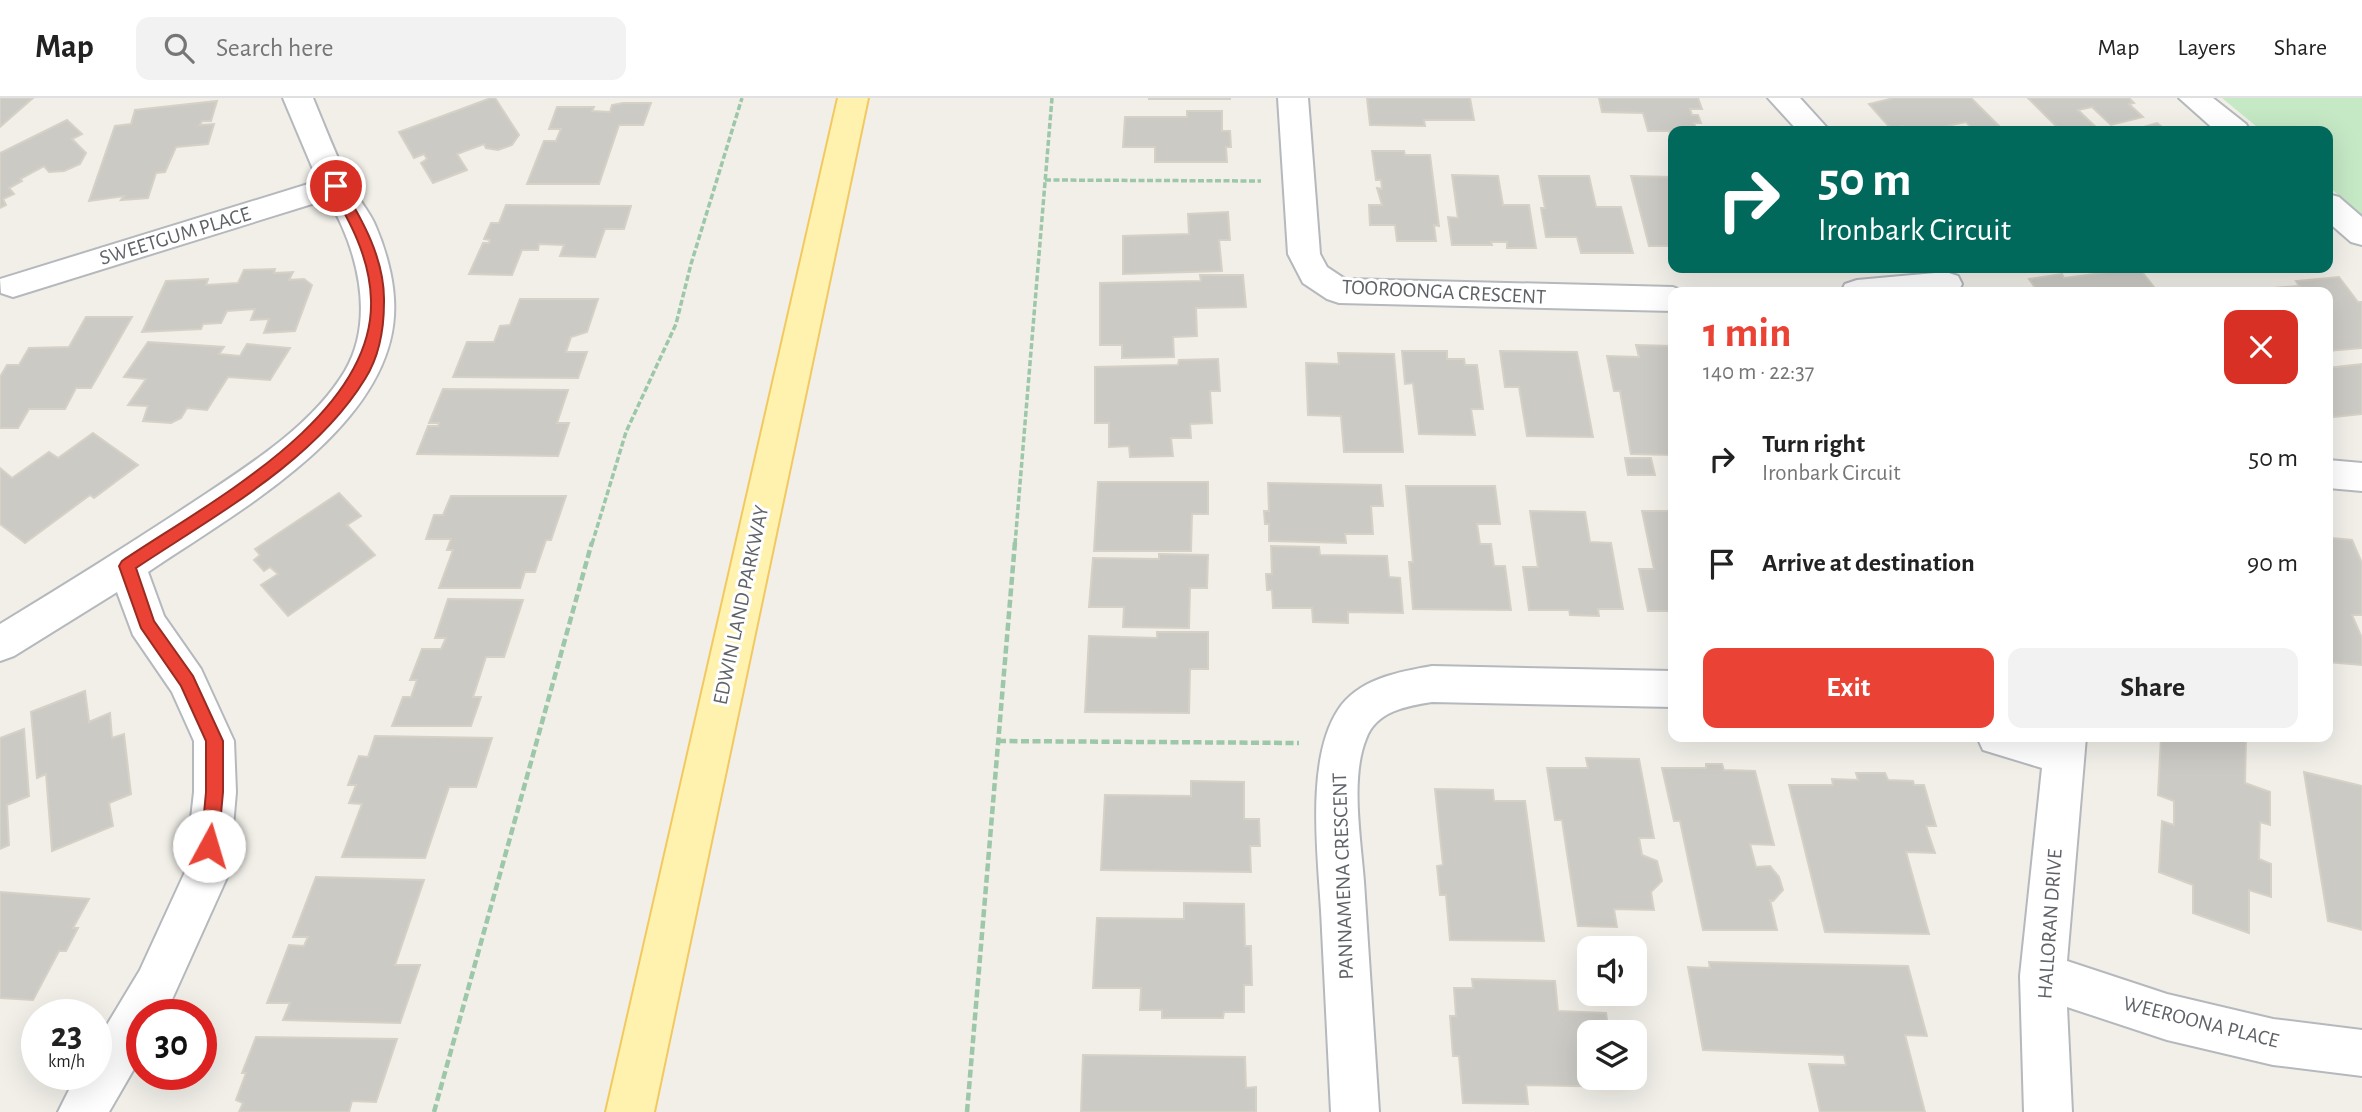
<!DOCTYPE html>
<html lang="en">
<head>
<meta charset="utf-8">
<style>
  body { margin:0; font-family:"Alegreya Sans",sans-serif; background:#f2f2f2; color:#222; height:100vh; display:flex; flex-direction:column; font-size:26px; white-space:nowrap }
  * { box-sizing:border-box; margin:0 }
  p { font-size:23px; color:#767676 }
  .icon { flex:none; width:38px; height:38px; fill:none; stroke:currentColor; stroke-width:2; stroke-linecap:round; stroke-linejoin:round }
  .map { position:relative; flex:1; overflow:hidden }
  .details { position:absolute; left:1668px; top:189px; width:665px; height:455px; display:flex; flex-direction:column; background:#fff; border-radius:14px; box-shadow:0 7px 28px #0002 }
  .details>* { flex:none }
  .top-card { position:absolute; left:1668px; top:28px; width:665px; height:147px; border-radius:14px; box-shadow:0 7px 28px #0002; background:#00695c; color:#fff; overflow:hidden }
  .controls { position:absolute; left:1577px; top:838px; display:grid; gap:14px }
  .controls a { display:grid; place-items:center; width:70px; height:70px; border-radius:14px; background:#fff; box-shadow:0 7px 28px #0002; font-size:35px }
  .speed { position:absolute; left:21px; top:901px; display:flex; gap:14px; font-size:35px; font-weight:700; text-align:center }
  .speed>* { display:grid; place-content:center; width:91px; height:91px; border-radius:50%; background:#fff; box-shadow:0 7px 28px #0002; line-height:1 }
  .speed small { font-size:18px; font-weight:400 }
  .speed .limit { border:10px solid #d22; background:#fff; color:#111 }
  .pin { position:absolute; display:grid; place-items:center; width:60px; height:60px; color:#fff; margin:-30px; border:4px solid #fff; border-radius:50%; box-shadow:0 2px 7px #0007 }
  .me { position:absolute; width:77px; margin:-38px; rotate:6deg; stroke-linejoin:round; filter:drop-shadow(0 0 5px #0008) }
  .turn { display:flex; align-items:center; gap:24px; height:147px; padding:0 35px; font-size:32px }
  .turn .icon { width:91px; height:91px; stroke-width:2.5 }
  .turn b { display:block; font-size:49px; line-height:60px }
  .round { display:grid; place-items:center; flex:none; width:74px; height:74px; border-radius:14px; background:#f2f2f2 }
  .summary { display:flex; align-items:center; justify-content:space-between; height:119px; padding:0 35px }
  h1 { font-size:42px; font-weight:700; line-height:52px; color:#ea4335 }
  .primary-button { display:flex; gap:14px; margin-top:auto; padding:14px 35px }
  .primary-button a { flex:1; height:80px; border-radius:14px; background:#ea4335; color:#fff; font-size:28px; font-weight:700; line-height:80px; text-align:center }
  .primary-button a+a { background:#f2f2f2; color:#222 }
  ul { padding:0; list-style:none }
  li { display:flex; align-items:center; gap:21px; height:105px; padding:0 35px }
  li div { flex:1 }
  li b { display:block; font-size:26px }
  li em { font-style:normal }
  header { display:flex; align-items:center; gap:42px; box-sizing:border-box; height:98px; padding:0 35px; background:#fff; border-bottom:2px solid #e0e0e0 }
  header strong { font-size:33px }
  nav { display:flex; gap:38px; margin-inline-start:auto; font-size:24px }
  .search { width:490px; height:63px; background:#f2f2f2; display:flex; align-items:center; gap:18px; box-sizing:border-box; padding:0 24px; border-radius:14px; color:#767676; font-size:26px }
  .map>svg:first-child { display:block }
  .green { fill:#c5e8c5 }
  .building { fill:#cccac5; stroke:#d6d1c6; stroke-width:2 }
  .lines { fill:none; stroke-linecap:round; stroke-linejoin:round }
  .minor-casing { stroke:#b5b8bc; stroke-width:4 }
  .major-casing { stroke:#f2c960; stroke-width:4 }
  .path-far1 { stroke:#9cc7a9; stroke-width:3.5; stroke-dasharray:6 2.5; stroke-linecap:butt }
  .path { stroke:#9cc7a9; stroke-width:4.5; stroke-dasharray:8 3.5; stroke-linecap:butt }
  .minor { fill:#fff; fill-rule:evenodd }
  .major { fill:#fff2af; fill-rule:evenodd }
  .route { fill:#ea4335; stroke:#982c22; stroke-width:2 }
  .labels { text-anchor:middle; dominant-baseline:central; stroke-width:6; stroke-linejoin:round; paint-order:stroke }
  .street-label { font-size:21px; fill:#5f6368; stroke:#fff }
</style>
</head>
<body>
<header>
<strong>Map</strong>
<div class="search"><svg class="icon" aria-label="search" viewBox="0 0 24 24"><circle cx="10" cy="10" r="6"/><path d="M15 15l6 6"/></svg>Search here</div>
<nav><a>Map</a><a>Layers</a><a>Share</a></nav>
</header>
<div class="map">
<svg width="2362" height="1014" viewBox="0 0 2362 1014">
  <rect width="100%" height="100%" fill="#f1efe8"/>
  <polygon class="green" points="2222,0 2362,0 2362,118 2328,88 2328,33 2262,33"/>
  <g class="building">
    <polygon points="0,0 33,0 0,29"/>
    <polygon points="491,0 495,0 519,37 512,47 498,52 486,50 484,46 457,56 467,72 433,85 421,65 427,61 424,56 414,60 399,34"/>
    <rect x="1149" y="0" width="81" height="1"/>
    <polygon points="1367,0 1470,0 1474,22 1424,22 1425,28 1370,27"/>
    <polygon points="1599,0 1698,0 1702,11 1690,11 1692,17 1698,17 1701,25 1694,25 1696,30 1703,30 1704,33 1673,33 1673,46 1669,33 1648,33 1643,15 1602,14"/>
    <polygon points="1894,0 1971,0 2001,30 1975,33 1966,24 1947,28 1953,33 1908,33 1903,28 1891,31 1869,6"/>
    <polygon points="2028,0 2129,0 2134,5 2129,6 2143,19 2111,27 2092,9 2078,12 2100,33 2061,33"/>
    <polygon points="217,3 211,23 202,23 200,27 214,26 208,46 176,49 165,74 156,75 148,100 121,102 124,98 89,103 115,28 131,26 135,12"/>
    <polygon points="623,5 651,5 643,27 619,27 599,86 527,86 544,43 556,43 561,31 549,31 557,9 594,9 592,13 610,14 612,7"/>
    <polygon points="1187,13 1222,13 1222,33 1230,33 1231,49 1226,49 1227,64 1155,64 1155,49 1123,49 1125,19 1187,19"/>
    <polygon points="67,22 82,36 72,41 86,55 80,66 64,73 49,74 44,68 20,81 22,83 9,90 14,96 3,101 6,107 0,110 0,55"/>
    <polygon points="2157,25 2167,33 2130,33"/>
    <polygon points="1372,53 1404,53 1405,57 1430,57 1439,128 1434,127 1436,143 1397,143 1395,127 1370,127 1369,107 1382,107 1377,90 1382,91 1381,82 1376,82"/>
    <polygon points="1452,77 1498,78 1503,107 1529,107 1536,150 1507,150 1507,144 1491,144 1492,147 1452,147 1448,119 1458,120"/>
    <polygon points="1539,78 1589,78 1596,109 1621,109 1633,155 1581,155 1577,139 1546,139 1541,110 1545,110"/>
    <polygon points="1631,78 1673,79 1673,148 1649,148"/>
    <polygon points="506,107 631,108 624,131 605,131 595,159 560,158 564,147 539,146 538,152 522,152 512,177 469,176 483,145 489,145 490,142 484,141 491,125 499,125"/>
    <polygon points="1228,114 1230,142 1219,142 1222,173 1123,176 1123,138 1189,136 1188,116"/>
    <polygon points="2139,170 2158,194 2038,194 2029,181 2062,176 2064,180"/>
    <polygon points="275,171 274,175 293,174 289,182 304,181 312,187 295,233 264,235 269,221 251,222 255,211 227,213 221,225 203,226 201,231 142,234 166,183 208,181 206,187 238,185 244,172"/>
    <polygon points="1200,177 1243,177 1246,209 1196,210 1197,238 1173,239 1174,259 1122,260 1122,247 1100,247 1100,185 1201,183"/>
    <polygon points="2339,179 2358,204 2362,204 2362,250 2328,253 2328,194 2261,194 2259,191 2299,188 2296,183"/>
    <polygon points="520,201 598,201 587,234 571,239 566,254 587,254 578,280 453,279 467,244 494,244 500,228 510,227"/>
    <polygon points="86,219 132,219 91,290 76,290 65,311 29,311 18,330 0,330 0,279 7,267 19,267 29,250 69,249"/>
    <polygon points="148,244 224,249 219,256 240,258 247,246 290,250 270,282 228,279 207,312 187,310 181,320 171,325 143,323 148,308 128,307 146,281 124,279"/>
    <polygon points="1636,247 1673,248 1673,357 1631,356 1620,293 1614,293 1607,258 1639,259"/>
    <polygon points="1402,253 1447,253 1447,261 1464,261 1465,267 1477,267 1483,311 1471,311 1475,337 1419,336 1413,285 1405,286"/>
    <polygon points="1500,253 1577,254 1593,339 1527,338 1519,289 1505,289"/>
    <polygon points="1338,255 1394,256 1403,354 1344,354 1341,318 1308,317 1306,265 1339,266"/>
    <polygon points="1218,261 1220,293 1210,293 1212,325 1190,326 1191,340 1171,340 1173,358 1130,359 1129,348 1109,349 1109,325 1095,325 1095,269 1178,267 1179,262"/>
    <polygon points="2362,266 2362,316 2334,319 2328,311 2328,270"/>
    <polygon points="443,291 568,292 557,325 569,325 558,358 417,356 428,328 438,328 439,325 429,325"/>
    <polygon points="93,335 138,367 94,400 90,397 25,445 0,426 0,370 12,380 49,354 58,360"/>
    <polygon points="1625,360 1651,360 1655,377 1628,377"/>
    <polygon points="1098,384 1208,384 1208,416 1192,416 1191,453 1094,453"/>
    <polygon points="1268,385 1381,387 1383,408 1371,408 1373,436 1345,436 1346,445 1269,443 1269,426 1265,426 1264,413 1269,413"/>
    <polygon points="1406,388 1495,388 1500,426 1477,426 1480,446 1491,446 1494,468 1505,468 1511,512 1413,511 1409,464 1413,464"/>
    <polygon points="339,395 361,418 347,427 375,457 288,518 261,487 278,476 270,469 264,473 254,462 260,457 255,451"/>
    <polygon points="451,398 566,398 551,442 546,442 535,474 525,474 520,490 439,490 453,452 447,452 451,441 426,441 434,417 443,417"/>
    <polygon points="1530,413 1585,414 1590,444 1611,445 1623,511 1598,511 1599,518 1570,517 1569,512 1529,512 1523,469 1538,469"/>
    <polygon points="1642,413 1673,413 1673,513 1648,513 1639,471 1654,471"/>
    <polygon points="2328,435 2332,440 2352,442 2362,465 2362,517 2352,517 2362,540 2362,567 2328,564"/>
    <polygon points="1271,448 1319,449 1320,457 1387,458 1389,479 1400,480 1403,515 1348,514 1348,525 1313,524 1312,510 1273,510 1272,492 1267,492 1266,476 1272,476"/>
    <polygon points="1159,456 1208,457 1207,490 1190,490 1189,530 1123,529 1124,509 1089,509 1093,460 1159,461"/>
    <polygon points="448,501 523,502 504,559 486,559 473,599 481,599 471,628 392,628 403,599 411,599 417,582 410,582 422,551 441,551 446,540 435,540"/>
    <polygon points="1157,534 1208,534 1208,571 1190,571 1189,615 1085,614 1089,538 1157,540"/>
    <polygon points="85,593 89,624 110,615 112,640 124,636 131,696 109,705 113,728 52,753 46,676 37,680 31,614"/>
    <polygon points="24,631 29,698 7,707 9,747 0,751 0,640"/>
    <polygon points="375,638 492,640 476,689 449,689 425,760 342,759 362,706 349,705 356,687 348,687 359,658 368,659"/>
    <polygon points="2161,639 2237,639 2246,641 2245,685 2270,694 2270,727 2260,724 2259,761 2271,766 2271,799 2249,792 2249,835 2193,815 2193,787 2159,774 2162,723 2174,727 2174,703 2158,697"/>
    <polygon points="1586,660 1639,661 1654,740 1639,740 1642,757 1657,763 1662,783 1651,794 1654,812 1614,811 1617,829 1578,828 1562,722 1555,722 1547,670 1588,670"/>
    <polygon points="1706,666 1722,666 1724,672 1755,673 1774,747 1750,746 1756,769 1770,768 1779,779 1783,792 1773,803 1770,802 1777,832 1703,832 1680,723 1674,723 1662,670 1706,670"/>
    <polygon points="2304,674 2362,688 2362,832 2328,823"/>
    <polygon points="1856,675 1885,675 1888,682 1913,683 1914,687 1924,687 1936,728 1926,728 1935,755 1906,754 1929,836 1825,834 1789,687 1833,687 1832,681 1858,682"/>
    <polygon points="1191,683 1244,684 1244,721 1259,721 1260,748 1250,748 1251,774 1101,772 1105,697 1191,698"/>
    <polygon points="1435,691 1493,692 1494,703 1525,703 1544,843 1450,842 1446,797 1440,797 1437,768 1443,767"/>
    <polygon points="316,779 424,782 395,867 420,867 400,925 283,922 290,905 267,905 289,847 304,848 308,839 293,839"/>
    <polygon points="0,794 89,801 73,830 78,830 66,853 59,853 33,902 0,900"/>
    <polygon points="1184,805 1244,806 1245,848 1251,848 1252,887 1244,887 1244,914 1224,914 1223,920 1162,920 1162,912 1140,912 1141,890 1093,890 1097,820 1184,821"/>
    <polygon points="1709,864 1908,868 1927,938 1905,937 1925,1014 1820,1014 1809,966 1846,967 1844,957 1703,952 1688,869 1710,870"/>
    <polygon points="1472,881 1555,883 1558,913 1606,915 1609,934 1589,934 1589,980 1616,980 1617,989 1526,987 1528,1006 1463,1005 1459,958 1453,958 1450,918 1456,918 1454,890 1473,890"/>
    <polygon points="256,939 397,941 376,1004 352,1003 349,1014 239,1014 243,1005 236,1002 246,975 242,975"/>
    <polygon points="1083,957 1245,959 1246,990 1256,989 1256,1014 1081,1014"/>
  </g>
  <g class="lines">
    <defs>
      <g id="minor">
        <path d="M283 0H313C325 29 337 60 351 88 359 102 370 114 376 129 385 150 393 178 394 201 402 325 236 414 148 474L164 518 201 571 234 643 236 694 229 775 165 917H142V957L109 1014H58L77 976H96V945L140 872 185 774 194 694V643L172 594 133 537 117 494 14 558 0 563V526C64 487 127 448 189 407 243 371 311 330 345 273 376 220 357 150 328 101L13 199 1 195 0 181 318 83Z"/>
        <polygon points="1278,0 1308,0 1320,156 1327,169 1345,181 1673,189 1686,194 1673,194 1673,213 1339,205 1327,201 1303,185 1288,156"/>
        <polygon points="1768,0 1800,0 1830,33 1798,33"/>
        <polygon points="2179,0 2213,0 2246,26 2250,33 2216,33"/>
        <polygon points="2328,96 2339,99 2362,119 2362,147 2351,144 2328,124"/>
        <polygon points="1946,174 1958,178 1962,186 1958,194 1841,194 1845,186 1857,182"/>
        <polygon points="2328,362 2362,365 2362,393 2328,390"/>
        <path d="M1432 568 1673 573V609L1432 604C1407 608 1376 613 1366 641 1350 680 1361 743 1364 784 1369 861 1374 937 1379 1014H1331C1328 953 1325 893 1322 832 1320 770 1303 666 1338 612 1358 581 1398 574 1432 568Z"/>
        <polygon points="1977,639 2086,639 2067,863 2167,896 2273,921 2362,932 2362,978 2273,967 2167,942 2067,909 2072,1014 2024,1014 2020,878 2042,670 1983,652"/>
      </g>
      <polygon id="major" points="838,0 868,0 654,1014 606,1014"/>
    </defs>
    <use href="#minor" class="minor-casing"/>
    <use href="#major" class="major-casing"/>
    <g class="path-far1">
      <polyline points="1045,82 1261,83"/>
      <polyline points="592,446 626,334 676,226 691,166 742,0"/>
      <polyline points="1015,446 1052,0"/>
    </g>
    <g class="path">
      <polyline points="998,643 1299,645"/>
      <polyline points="434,1014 592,444"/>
      <polyline points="967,1014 1015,444"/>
    </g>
    <use href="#minor" class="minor"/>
    <use href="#major" class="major"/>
  </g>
  <path class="route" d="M336 84 340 85C362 121 385 161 384 204 384 230 379 259 365 281 315 363 214 418 136 470L154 523 193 578 223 643V694L218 748 216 754 209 756 203 754 201 748 206 694V643L181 588 141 530 119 468 122 463C206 406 375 319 371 202 370 160 350 123 329 88Z"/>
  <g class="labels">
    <g class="street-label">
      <text transform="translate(175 138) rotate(-17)">SWEETGUM PLACE</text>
      <text transform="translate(1444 194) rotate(3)">TOOROONGA CRESCENT</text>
      <text transform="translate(741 507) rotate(-78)">EDWIN LAND PARKWAY</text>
      <text transform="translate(1343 778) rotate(-92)">PANNAMENA CRESCENT</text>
      <text transform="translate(2050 826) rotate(-86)">HALLORAN DRIVE</text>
      <text transform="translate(2201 924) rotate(14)">WEEROONA PLACE</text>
    </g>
  </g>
</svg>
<div class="controls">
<a><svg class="icon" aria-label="sound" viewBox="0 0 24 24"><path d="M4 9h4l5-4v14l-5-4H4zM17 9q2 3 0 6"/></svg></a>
<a><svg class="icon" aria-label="layers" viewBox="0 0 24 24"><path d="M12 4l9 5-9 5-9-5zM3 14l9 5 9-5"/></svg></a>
</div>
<div class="speed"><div>23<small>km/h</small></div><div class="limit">30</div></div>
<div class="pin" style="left:336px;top:88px;background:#d93025"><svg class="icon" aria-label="arrive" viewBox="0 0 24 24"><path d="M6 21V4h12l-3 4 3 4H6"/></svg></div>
<svg class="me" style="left:209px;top:748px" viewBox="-20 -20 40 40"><circle r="19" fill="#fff"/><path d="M0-13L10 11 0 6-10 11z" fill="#ea4335"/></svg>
<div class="top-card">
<div class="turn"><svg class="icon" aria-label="right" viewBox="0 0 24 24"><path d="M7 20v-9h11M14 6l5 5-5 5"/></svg><div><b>50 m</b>Ironbark Circuit</div></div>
</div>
<section class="details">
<div class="summary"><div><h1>1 min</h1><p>140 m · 22:37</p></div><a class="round" style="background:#d93025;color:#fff"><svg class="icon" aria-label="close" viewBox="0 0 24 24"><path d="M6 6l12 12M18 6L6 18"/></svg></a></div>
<ul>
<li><svg class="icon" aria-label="right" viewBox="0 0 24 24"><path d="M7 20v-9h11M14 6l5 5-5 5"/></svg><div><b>Turn right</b><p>Ironbark Circuit</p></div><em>50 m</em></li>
<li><svg class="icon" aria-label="arrive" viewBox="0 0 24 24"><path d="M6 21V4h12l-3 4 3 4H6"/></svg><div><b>Arrive at destination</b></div><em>90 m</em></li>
</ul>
<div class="primary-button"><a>Exit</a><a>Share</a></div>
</section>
</div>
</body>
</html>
